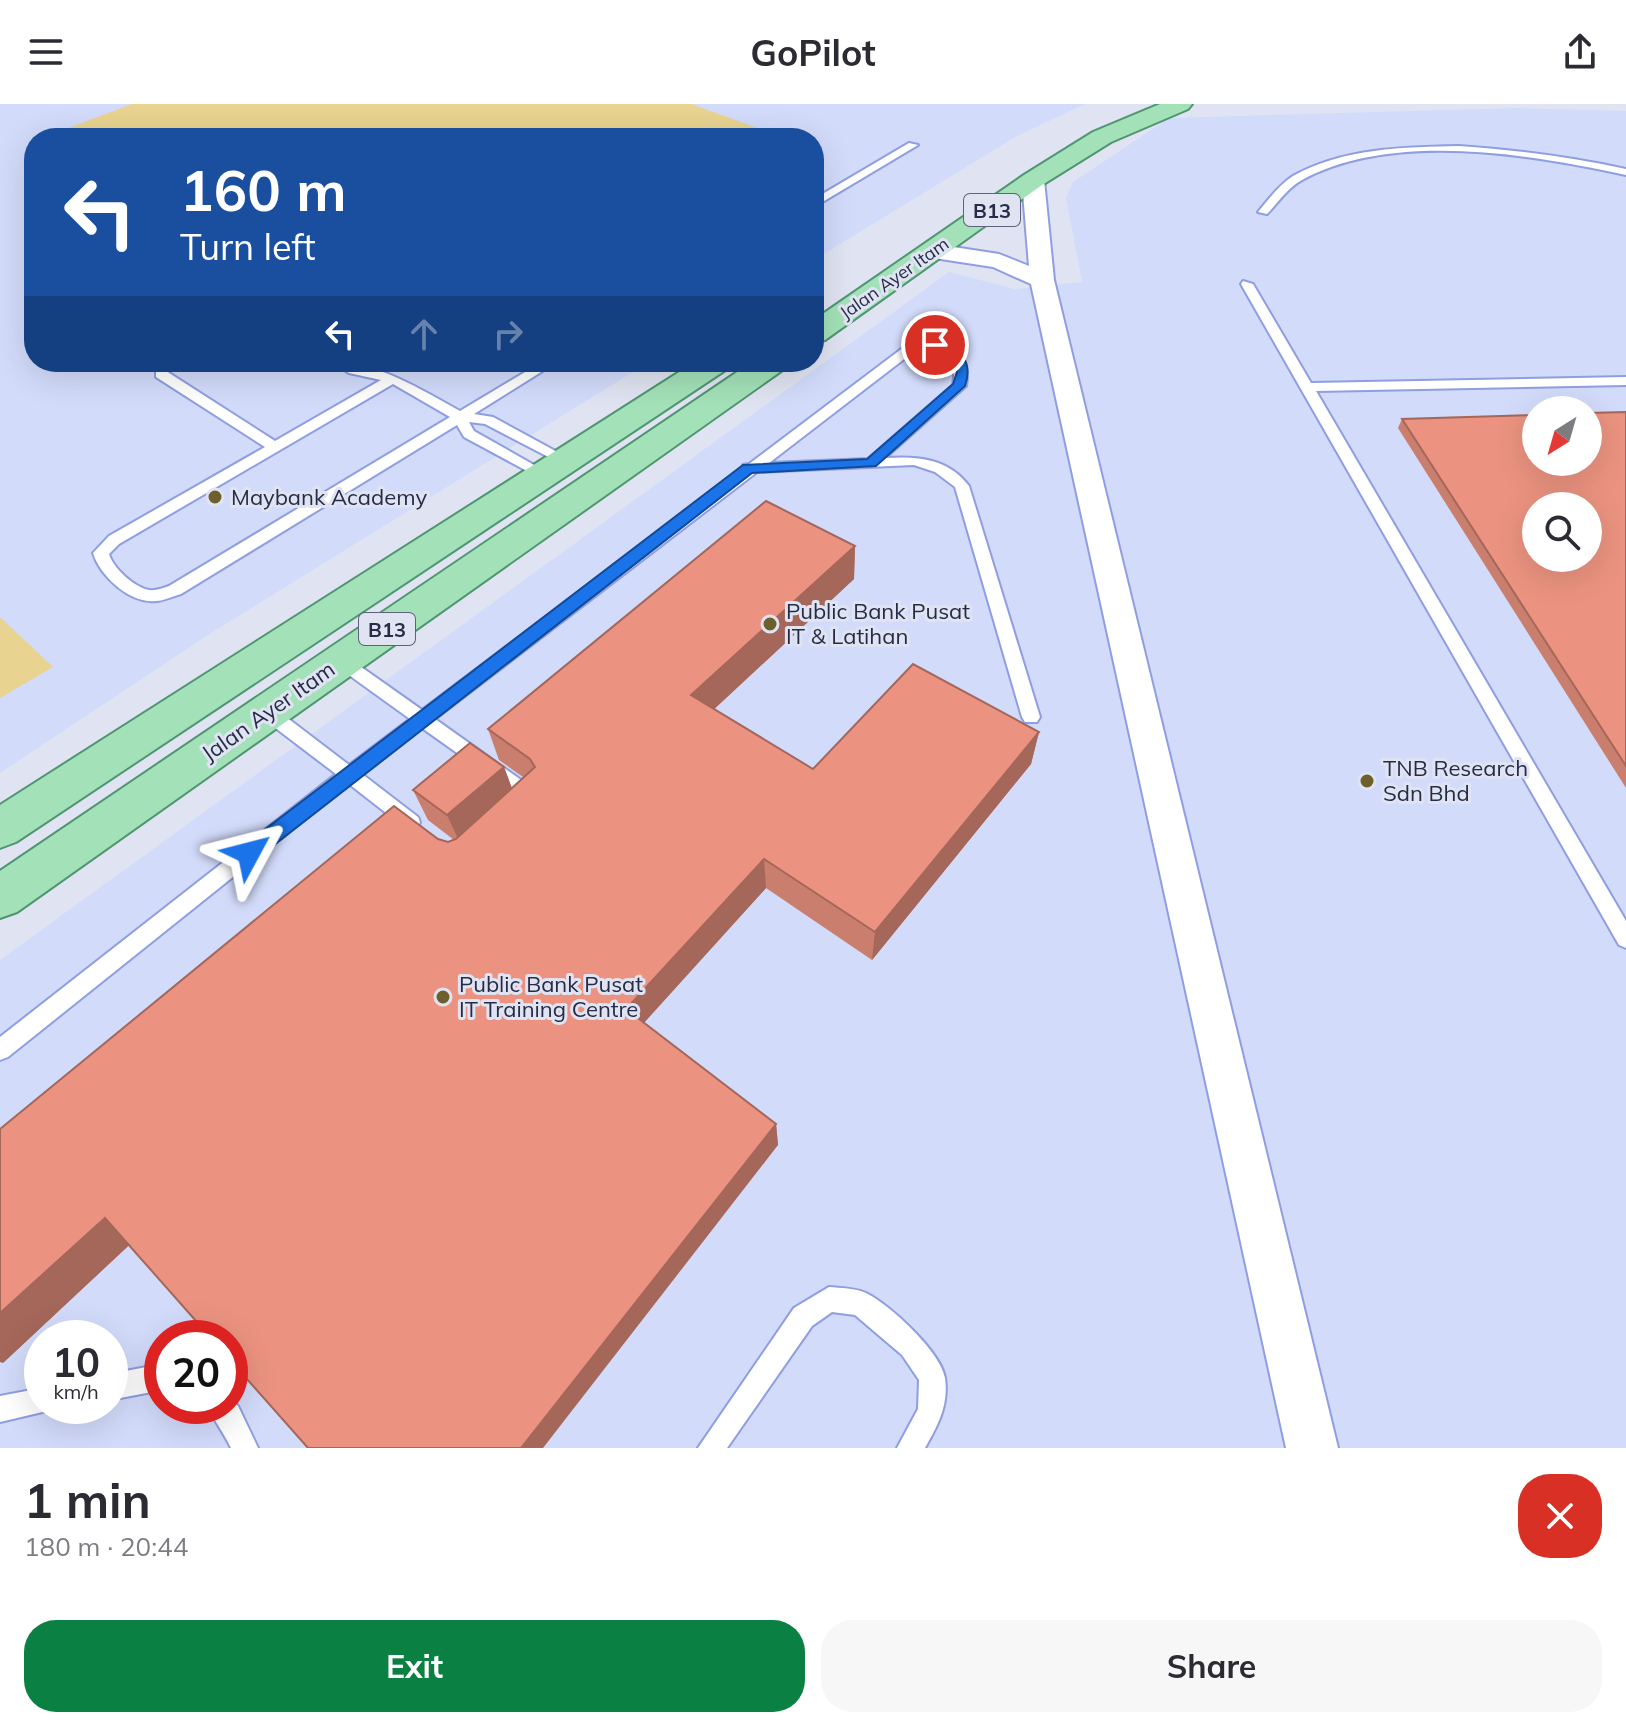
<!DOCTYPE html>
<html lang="en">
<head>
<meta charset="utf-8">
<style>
  body { margin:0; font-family:Mulish,sans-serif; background:#f7f7f7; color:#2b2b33; height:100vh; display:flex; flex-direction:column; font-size:30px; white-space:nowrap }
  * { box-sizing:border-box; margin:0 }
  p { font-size:26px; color:#7c7c81 }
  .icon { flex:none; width:44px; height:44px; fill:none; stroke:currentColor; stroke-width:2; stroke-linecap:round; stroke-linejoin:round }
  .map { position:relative; height:1344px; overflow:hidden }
  .drawer { display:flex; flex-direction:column; background:#fff; flex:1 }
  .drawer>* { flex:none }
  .top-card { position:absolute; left:24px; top:24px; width:800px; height:244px; border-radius:32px; box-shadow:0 8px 32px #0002; background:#1a4fa0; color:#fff; overflow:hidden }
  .needle { width:52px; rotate:217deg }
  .tools { position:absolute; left:1522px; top:292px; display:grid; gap:16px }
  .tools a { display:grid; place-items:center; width:80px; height:80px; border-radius:50%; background:#fff; box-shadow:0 8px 32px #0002; font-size:40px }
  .speed { position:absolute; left:24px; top:1216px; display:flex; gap:16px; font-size:40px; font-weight:700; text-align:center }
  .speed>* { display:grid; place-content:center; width:104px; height:104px; border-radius:50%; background:#fff; box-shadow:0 8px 32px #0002; line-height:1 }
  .speed small { font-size:20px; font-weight:400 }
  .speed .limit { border:12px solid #d22; background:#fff; color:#111 }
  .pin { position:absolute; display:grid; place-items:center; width:68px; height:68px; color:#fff; margin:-34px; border:4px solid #fff; border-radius:50%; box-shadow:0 2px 8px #0007 }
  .me { position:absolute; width:88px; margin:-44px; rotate:52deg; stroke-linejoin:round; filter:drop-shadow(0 0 6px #0008) }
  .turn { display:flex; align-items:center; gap:28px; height:168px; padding:0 24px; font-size:36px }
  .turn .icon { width:104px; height:104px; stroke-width:2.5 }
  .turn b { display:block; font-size:56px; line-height:68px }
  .lanes { display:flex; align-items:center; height:76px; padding:0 24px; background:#0003; justify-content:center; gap:40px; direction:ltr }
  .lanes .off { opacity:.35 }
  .round { display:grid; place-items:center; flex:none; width:84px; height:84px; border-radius:32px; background:#f7f7f7 }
  .overview { display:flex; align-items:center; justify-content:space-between; height:136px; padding:0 24px }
  h1 { font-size:48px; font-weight:700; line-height:60px }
  .primary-button { display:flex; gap:16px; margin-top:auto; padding:16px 24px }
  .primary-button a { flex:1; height:92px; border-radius:32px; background:#0b8043; color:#fff; font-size:32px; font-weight:700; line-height:92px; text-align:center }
  .primary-button a+a { background:#f7f7f7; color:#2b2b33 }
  header { display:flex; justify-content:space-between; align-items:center; height:104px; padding:0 24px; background:#fff; font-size:36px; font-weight:700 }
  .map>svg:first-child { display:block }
  .built { fill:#d2dbfa; fill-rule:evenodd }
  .green { fill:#e8d390 }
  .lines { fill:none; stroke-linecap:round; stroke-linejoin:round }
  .service-casing { stroke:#8e9ee1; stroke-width:4 }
  .minor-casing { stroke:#8e9ee1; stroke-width:4 }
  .primary-casing { stroke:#509572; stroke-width:4 }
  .service { fill:#fff; fill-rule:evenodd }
  .minor { fill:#fff; fill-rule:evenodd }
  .primary { fill:#a3e1b8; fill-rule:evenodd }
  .wall { fill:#ca7e6e }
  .shaded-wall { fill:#a4675a }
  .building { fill:#eb9380; stroke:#a4675a; stroke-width:2; fill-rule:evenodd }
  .route { fill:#1a73e8; stroke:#114b97; stroke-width:2 }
  .poi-dot { fill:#6e5f2d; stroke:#e0e4f2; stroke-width:3 }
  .labels { text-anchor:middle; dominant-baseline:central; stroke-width:6; stroke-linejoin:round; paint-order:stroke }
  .far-street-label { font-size:18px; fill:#262c47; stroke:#e0e4f2 }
  .shield { fill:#e0e4f2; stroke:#5e637a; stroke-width:2 }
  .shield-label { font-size:20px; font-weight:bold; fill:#262c47 }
  .poi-label { font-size:22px; fill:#262c47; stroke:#e0e4f2; text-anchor:start }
  .street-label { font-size:22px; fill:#262c47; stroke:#e0e4f2 }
</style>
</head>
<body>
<header><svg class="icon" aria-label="menu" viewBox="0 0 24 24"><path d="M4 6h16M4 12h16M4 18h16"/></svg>GoPilot<svg class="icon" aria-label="share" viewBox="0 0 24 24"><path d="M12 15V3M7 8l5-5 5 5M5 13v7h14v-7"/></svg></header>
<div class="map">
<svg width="1626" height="1344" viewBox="0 0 1626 1344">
  <rect width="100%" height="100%" fill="#e0e4f2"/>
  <g class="built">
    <polygon points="0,0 1085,0 1017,32 814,156 814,34 34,34 34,258 649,258 211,529 0,669"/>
    <path d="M1517 4 1626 7V1344H0V856L949 168 1015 185 1082 178 1066 94 1073 78 1169 14ZM1536 306H1588V358H1536ZM1536 402H1588V454H1536ZM42 1234H110V1302H42ZM162 1234H230V1302H162Z"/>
  </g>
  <g class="green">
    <polygon points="132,0 691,0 777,31 772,34 42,34"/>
    <polygon points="0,513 53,563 0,594"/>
  </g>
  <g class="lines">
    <defs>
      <g id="service">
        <polygon points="909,39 918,41 814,103 814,95"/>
        <path d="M1459 42C1516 46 1571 53 1626 65V71C1530 50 1392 27 1302 76 1287 84 1278 99 1267 110L1258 108C1268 96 1279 81 1293 72 1343 44 1404 43 1459 42Z"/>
        <polygon points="1243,177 1253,180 1311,279 1626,273 1626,281 1316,287 1626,817 1626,844 1619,841 1241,180"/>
        <path d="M929 238C956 241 971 254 966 282L885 354C917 352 948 354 969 382L1040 613 1037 618H1025L1022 613 955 383 935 368 914 361 757 368 435 615 538 688 541 693 538 698H526L422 624 362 670 418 713 420 718 418 723H404L349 680 8 953 0 956V933L336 670 261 613 258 608 261 603H273L349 661 410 615 335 561 333 557 335 553H347L422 606 742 365 743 361 749 360 904 243ZM929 245C951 248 957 261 953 281L868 355 769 359 912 249Z"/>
        <path d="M332 258C378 258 420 285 460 307L542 258H557L474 310 493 313 572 356 570 359H560L485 320 469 318 474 327 550 370 543 374 538 373 464 333 457 321 181 490C173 492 164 497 156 497 130 500 100 472 93 449L109 432 265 343 156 273V267H166L275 337 381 276 349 269ZM393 280 450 313 169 482C163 484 156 487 149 486 134 483 113 464 109 450L119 440Z"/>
        <path d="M829 1183C841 1184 855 1184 866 1189 889 1200 941 1248 945 1274 949 1301 938 1321 925 1344H897L918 1305 919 1276 902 1251 855 1211 832 1208 812 1222 727 1344H698L794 1204Z"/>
        <polygon points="162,1260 162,1286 110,1296 110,1270"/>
        <polygon points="42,1284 42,1302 53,1302 51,1306 0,1318 0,1292"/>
        <path d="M230 1293 238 1302 258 1344H231C224 1329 214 1317 208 1302H230Z"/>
      </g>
      <polygon id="minor" points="1033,70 1044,76 1054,176 1338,1344 1286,1344 1031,180 993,163 934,154 926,152 923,147 926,142 934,140 999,150 1029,162 1022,76"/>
      <g id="primary">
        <polygon points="1160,0 1192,0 1188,5 1111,38 1042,81 825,236 814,239 814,216 1024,71 1093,28"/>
        <polygon points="695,258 732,258 727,265 16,738 0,744 0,701"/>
        <polygon points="752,258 789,258 784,265 17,808 0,814 0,767"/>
      </g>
    </defs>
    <use href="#service" class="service-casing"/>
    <use href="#minor" class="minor-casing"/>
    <use href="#primary" class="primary-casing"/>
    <use href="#service" class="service"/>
    <use href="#minor" class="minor"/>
    <use href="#primary" class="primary"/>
  </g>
  <g class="wall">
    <polygon points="1626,308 1626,684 1398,324 1402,315"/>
    <polygon points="855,442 854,475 714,605 813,665 1039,628 1031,660 872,856 766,784 644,918 776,1020 778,1041 129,1141 3,1259 438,735 448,738 454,736 428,716 413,686 504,663 512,684 523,673 499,656 488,625"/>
  </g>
  <g class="shaded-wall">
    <polygon points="855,442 854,475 695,623 691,591"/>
    <polygon points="1039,628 1031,660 872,856 875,828"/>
    <polygon points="504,663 515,693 461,741 447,711"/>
    <polygon points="764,755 766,784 634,930 626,905"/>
    <polygon points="776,1020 778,1041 543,1344 521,1344"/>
    <polygon points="105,1114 139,1132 3,1259 0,1258 0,1209"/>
  </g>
  <g class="building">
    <path d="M1626 308V662L1402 315 1536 311V358H1588V309ZM1536 402H1588V454H1536Z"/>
    <polygon points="766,397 855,442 691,591 813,665 913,560 1039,628 875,828 764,755 626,905 776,1020 521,1344 308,1344 230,1256 230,1234 211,1234 105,1114 0,1209 0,1025 394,702 438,735 448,738 456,735 535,663 530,655 488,625"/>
    <polygon points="470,639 504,663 447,711 413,686"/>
  </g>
  <path class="route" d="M935 237C959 245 974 255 965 282L876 362 752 369 256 755H242L239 749 242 743 743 361 867 355 953 280 957 268 953 257 930 243 928 241Z"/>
  <g class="poi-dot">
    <circle cx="215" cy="393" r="8"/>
    <circle cx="770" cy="520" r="8"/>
    <circle cx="1367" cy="677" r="8"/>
    <circle cx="443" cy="893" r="8"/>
  </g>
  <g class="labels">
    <g class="far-street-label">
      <text transform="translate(894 174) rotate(-35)">Jalan Ayer Itam</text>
    </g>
    <g class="shield">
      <rect x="964" y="90" width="56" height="32" rx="6"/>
      <rect x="359" y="509" width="56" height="32" rx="6"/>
    </g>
    <g class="shield-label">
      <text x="992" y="106">B13</text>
      <text x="387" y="525">B13</text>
    </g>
    <g class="poi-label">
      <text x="231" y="393">Maybank Academy</text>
      <text x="786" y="507">Public Bank Pusat<tspan x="786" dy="25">IT &amp; Latihan</tspan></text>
      <text x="1383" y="664">TNB Research<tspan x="1383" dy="25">Sdn Bhd</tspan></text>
      <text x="459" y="880">Public Bank Pusat<tspan x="459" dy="25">IT Training Centre</tspan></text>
    </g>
    <g class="street-label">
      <text transform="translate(268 607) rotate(-35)">Jalan Ayer Itam</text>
    </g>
  </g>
</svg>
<div class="tools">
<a><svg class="needle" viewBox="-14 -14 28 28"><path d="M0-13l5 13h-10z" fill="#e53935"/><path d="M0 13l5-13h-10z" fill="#7c7c81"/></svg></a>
<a><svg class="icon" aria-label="search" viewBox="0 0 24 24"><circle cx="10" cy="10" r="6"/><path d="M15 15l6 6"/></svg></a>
</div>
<div class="speed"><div>10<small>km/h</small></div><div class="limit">20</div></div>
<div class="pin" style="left:935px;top:241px;background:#d93025"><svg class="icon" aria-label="arrive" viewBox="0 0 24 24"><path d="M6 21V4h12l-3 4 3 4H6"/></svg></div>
<svg class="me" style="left:249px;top:749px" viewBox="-20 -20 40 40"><path d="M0-17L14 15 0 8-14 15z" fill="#1a73e8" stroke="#fff" stroke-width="4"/></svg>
<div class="top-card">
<div class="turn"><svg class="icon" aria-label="left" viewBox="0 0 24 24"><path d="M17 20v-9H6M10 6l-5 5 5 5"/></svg><div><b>160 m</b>Turn left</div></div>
<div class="lanes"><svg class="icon" aria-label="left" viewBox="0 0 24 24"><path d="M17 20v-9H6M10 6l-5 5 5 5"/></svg><svg class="icon off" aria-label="ahead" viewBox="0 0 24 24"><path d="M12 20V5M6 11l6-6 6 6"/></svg><svg class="icon off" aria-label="right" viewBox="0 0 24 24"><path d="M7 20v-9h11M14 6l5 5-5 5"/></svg></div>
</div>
</div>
<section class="drawer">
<div class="overview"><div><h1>1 min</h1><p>180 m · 20:44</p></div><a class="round" style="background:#d93025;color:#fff"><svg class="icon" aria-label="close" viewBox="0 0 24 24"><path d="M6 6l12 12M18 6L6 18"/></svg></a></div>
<div class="primary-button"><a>Exit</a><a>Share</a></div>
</section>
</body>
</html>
